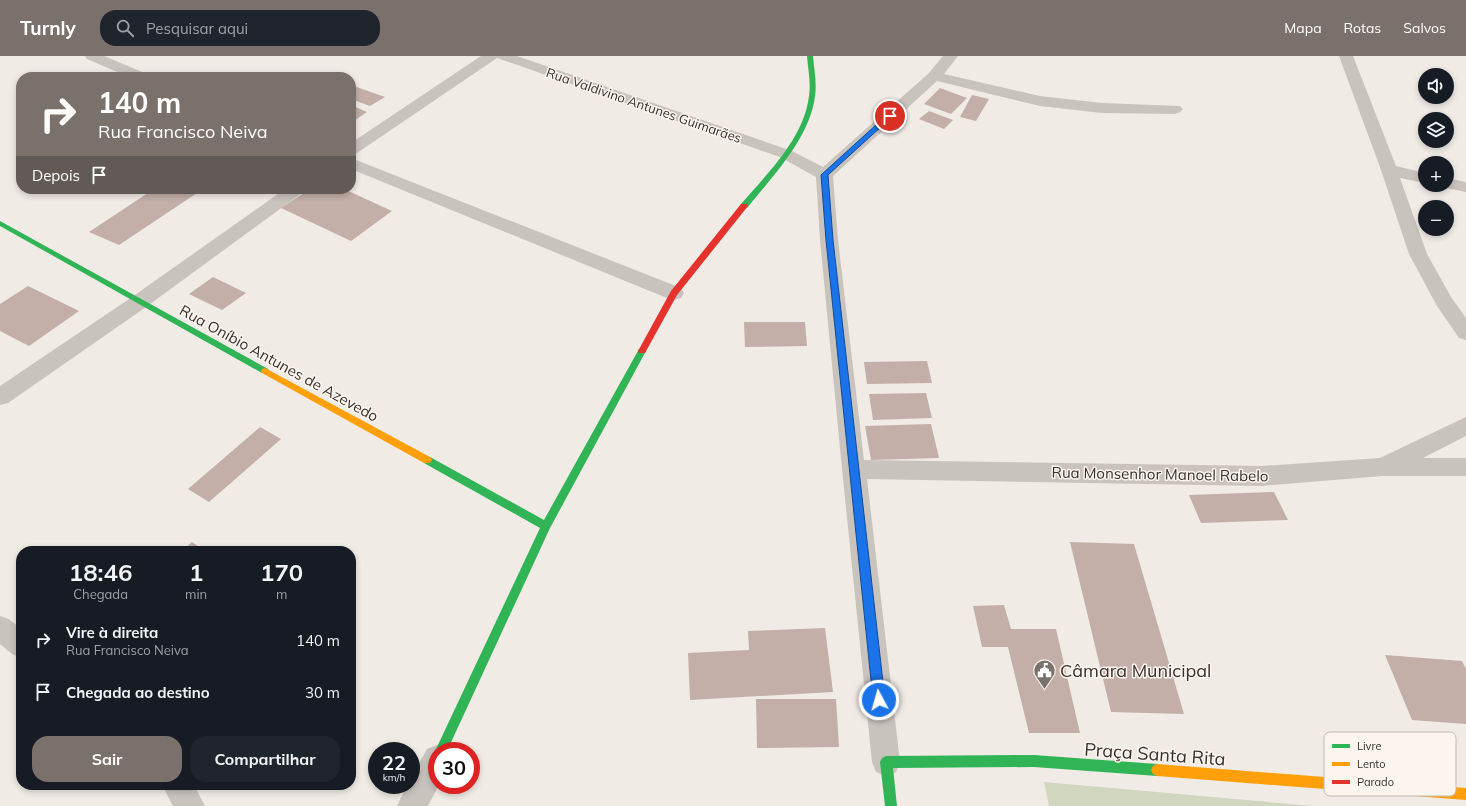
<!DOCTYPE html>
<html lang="pt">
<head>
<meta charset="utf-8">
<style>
  body { margin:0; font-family:Mulish,sans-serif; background:#20242c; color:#f1f3f6; height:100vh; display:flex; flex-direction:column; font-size:15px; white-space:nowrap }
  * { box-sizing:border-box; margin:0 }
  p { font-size:13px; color:#9ea1a6 }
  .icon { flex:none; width:22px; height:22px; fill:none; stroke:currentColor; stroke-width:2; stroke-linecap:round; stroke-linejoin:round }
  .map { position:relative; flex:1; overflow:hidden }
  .sheet { position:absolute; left:16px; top:490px; width:340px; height:244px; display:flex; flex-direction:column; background:#171b24; border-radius:16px; box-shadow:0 2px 6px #0003 }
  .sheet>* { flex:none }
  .top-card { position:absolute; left:16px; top:16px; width:340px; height:122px; border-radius:16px; box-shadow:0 2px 6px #0003; background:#7a716c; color:#fff; overflow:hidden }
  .controls { position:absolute; left:1418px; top:12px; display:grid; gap:8px }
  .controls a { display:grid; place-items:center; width:36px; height:36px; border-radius:50%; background:#171b24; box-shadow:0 2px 6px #0003; font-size:20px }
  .speed { position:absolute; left:368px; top:686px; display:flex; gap:8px; font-size:20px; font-weight:700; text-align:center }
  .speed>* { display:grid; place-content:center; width:52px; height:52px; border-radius:50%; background:#171b24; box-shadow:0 2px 6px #0003; line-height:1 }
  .speed small { font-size:10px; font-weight:400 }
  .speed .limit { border:6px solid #d22; background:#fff; color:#111 }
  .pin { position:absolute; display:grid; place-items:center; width:34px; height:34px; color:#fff; margin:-17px; border:2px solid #fff; border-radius:50%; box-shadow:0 1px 4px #0007 }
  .me { position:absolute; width:44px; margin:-22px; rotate:354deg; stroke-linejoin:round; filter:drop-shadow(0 0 3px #0008) }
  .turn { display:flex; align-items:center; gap:14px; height:84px; padding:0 16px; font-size:18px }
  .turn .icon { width:52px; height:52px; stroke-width:2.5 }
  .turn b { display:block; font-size:28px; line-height:34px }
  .then { display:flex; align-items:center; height:38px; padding:0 16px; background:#0003; gap:8px; font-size:15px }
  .eta { display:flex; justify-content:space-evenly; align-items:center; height:68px; text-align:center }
  .eta b { font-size:24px; font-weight:700; line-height:28px }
  .cta { display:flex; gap:8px; margin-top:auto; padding:8px 16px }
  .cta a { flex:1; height:46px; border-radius:16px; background:#7a716c; color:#fff; font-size:16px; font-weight:700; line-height:46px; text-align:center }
  .cta a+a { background:#20242c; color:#f1f3f6 }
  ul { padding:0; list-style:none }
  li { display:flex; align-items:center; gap:12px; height:52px; padding:0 16px }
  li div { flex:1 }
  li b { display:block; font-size:15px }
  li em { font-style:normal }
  header { display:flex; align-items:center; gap:24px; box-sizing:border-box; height:56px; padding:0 20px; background:#7a716c; color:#fff }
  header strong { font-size:19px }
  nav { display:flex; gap:22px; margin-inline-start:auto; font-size:14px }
  .search { width:280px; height:36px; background:#20242c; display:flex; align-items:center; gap:10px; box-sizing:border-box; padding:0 14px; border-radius:16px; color:#9ea1a6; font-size:15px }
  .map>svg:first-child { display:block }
  .green { fill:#d1d6bf }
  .building { fill:#c3afa7 }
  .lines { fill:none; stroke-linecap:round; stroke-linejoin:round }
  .street { fill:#c9c3be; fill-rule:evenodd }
  .fast { fill:#30b455; fill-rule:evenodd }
  .slow { fill:#ff9f0a; fill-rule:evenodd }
  .jam { fill:#e5322d; fill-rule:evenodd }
  .route { fill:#1a73e8; stroke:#114b97 }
  .labels { text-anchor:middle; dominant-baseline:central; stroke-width:3; stroke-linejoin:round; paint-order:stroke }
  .far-street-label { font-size:13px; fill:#3b302b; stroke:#fbf5ee }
  .street-label { font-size:15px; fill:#3b302b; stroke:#fbf5ee }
  .near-poi-label { font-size:18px; fill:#3b302b; stroke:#fbf5ee; text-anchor:start }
  .near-street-label { font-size:18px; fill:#3b302b; stroke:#fbf5ee }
  .key { fill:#fbf5ee; stroke:#c1bab4; stroke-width:1 }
  .key-label { font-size:11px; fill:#3b302b }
</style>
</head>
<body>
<header>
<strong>Turnly</strong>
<div class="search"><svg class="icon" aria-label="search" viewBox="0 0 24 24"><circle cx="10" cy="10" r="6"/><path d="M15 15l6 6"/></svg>Pesquisar aqui</div>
<nav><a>Mapa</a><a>Rotas</a><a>Salvos</a></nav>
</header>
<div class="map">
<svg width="1466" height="750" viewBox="0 0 1466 750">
  <rect width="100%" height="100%" fill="#f0ebe5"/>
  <polygon class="green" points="1044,726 1313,750 1049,750"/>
  <g class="building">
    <polygon points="351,29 385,41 370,50 351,43"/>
    <polygon points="940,32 967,42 951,58 924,48"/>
    <polygon points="972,39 989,43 976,65 960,61"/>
    <polygon points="351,49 367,56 351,67"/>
    <polygon points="929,55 953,64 944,73 919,63"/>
    <polygon points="154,133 203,133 119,189 89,176"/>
    <polygon points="310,133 344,133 392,155 351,185 281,152"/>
    <polygon points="213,221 246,237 222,254 189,238"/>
    <polygon points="28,230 79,255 29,290 0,275 0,248"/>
    <polygon points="744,266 805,266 807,290 745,291"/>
    <polygon points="927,305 932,327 867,328 864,306"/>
    <polygon points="926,337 932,362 873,364 869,338"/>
    <polygon points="931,368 939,402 871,404 865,370"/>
    <polygon points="260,371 281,383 209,446 188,433"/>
    <polygon points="1274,436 1288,464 1201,467 1189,439"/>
    <polygon points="192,486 205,495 182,495"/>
    <polygon points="1070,486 1134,488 1184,658 1111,656"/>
    <polygon points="1004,549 1011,573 1056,573 1080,677 1029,677 1008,591 982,591 973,550"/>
    <polygon points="825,572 833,636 690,644 688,597 749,594 748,575"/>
    <polygon points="1385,599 1462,605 1466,613 1466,668 1412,664"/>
    <polygon points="756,643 836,643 839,691 757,692"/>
  </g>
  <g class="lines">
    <g class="street">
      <polygon points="85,0 104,0 147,18 149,21 129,21 87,3"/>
      <polygon points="481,0 517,0 792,95 823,111 929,17 943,0 958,0 944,18 1040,40 1102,47 1180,50 1183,53 1180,56 1175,58 1102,57 1040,50 937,25 833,120 838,184 864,404 1261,410 1380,402 1466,361 1466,380 1423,402 1466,402 1466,420 1383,420 1261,430 867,423 900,706 896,716 886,720 876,716 872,706 842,413 820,184 816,121 780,101 497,2 357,97 351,99 351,87"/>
      <polygon points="1339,0 1353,0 1396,110 1425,117 1425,127 1400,122 1427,198 1451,241 1466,262 1466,284 1459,282 1437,250 1409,198 1381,114"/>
      <polygon points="351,102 681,232 684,237 681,242 674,244 667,242 351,113"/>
      <polygon points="1447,122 1466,126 1466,136 1441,131 1440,129 1447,129"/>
      <polygon points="285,133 305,133 302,137 146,251 8,347 0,349 0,330 132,241"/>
      <polygon points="0,560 9,563 21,573 21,602 12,598 0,588"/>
      <polygon points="437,689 447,693 448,695 437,695 437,729 439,729 428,750 397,750 407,729 411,729 411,722 427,693"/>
      <polygon points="162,729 194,729 205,750 173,750"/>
    </g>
    <g class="fast">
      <path d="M807 0H813C814 13 817 27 815 40 810 82 772 121 747 152H741V148C768 117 804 82 809 40 811 27 808 13 807 0Z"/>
      <polygon points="0,165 268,313 269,315 268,317 262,317 0,170"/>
      <polygon points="642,292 646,295 550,472 447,695 437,695 437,699 435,695 437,691 540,472 424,407 422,404 424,401 430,401 544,464 639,293"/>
      <polygon points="1034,699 1157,708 1161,710 1163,714 1161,718 1157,720 1034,711 893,712 897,750 885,750 880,706 882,702 886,700"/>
    </g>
    <g class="slow">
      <polygon points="265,312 430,401 432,404 430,407 424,407 262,317 261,315 262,313"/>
      <polygon points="1157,708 1466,732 1466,744 1157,720 1153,718 1151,714 1153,710"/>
    </g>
    <polygon class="jam" points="741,148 747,148 748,150 677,239 645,297 639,297 638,295 671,235"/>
  </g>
  <polygon class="route" points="888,58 893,60 828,119 833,184 885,644 883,648 879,650 875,648 873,644 826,184 821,119"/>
  <defs>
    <symbol id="civic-pin" viewBox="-11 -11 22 30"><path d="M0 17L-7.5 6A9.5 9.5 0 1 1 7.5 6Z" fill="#7a716c" stroke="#fbf5ee"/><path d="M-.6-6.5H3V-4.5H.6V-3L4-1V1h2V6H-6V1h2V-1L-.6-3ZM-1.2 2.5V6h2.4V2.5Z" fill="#fff"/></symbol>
  </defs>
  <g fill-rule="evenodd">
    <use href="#civic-pin" x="1032" y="602" width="25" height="34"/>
  </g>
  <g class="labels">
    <g class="far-street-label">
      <text transform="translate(644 49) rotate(19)">Rua Valdivino Antunes Guimarães</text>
    </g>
    <g class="street-label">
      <text transform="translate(279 307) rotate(29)">Rua Oníbio Antunes de Azevedo</text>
      <text transform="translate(1160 418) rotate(1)">Rua Monsenhor Manoel Rabelo</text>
    </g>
    <g class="near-poi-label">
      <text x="1060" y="614">Câmara Municipal</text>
    </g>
    <g class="near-street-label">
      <text transform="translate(1155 698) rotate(4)">Praça Santa Rita</text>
    </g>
  </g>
  <rect x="1324" y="676" width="132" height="64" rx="6" class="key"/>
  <rect x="1332" y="688" width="18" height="4" fill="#30b455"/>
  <rect x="1332" y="706" width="18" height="4" fill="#ff9f0a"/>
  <rect x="1332" y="724" width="18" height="4" fill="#e5322d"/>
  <g class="key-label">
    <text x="1357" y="694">Livre</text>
    <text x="1357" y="712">Lento</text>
    <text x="1357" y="730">Parado</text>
  </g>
</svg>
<div class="controls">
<a><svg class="icon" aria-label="sound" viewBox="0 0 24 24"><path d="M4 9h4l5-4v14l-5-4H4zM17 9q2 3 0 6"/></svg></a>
<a><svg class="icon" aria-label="layers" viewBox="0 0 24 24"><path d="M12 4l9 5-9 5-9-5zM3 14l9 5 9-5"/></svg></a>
<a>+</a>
<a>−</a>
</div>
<div class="speed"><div>22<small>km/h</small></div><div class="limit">30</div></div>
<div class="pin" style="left:890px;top:60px;background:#d93025"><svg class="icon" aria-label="arrive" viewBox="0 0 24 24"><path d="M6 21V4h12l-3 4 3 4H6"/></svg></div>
<svg class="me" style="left:879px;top:644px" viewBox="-20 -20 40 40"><circle r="17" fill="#1a73e8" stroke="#fff" stroke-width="3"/><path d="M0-11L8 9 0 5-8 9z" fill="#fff"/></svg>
<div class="top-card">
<div class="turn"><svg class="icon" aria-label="right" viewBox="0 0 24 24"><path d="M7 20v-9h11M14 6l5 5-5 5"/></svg><div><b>140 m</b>Rua Francisco Neiva</div></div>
<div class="then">Depois<svg class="icon" aria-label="arrive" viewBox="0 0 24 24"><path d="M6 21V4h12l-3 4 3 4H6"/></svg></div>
</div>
<section class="sheet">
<div class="eta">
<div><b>18:46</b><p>Chegada</p></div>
<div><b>1</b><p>min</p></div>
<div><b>170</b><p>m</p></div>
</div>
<ul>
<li><svg class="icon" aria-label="right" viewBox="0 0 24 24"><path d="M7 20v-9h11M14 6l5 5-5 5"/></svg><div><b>Vire à direita</b><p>Rua Francisco Neiva</p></div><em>140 m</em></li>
<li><svg class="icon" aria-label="arrive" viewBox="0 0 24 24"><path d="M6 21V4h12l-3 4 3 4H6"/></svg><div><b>Chegada ao destino</b></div><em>30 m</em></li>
</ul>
<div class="cta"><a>Sair</a><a>Compartilhar</a></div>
</section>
</div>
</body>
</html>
